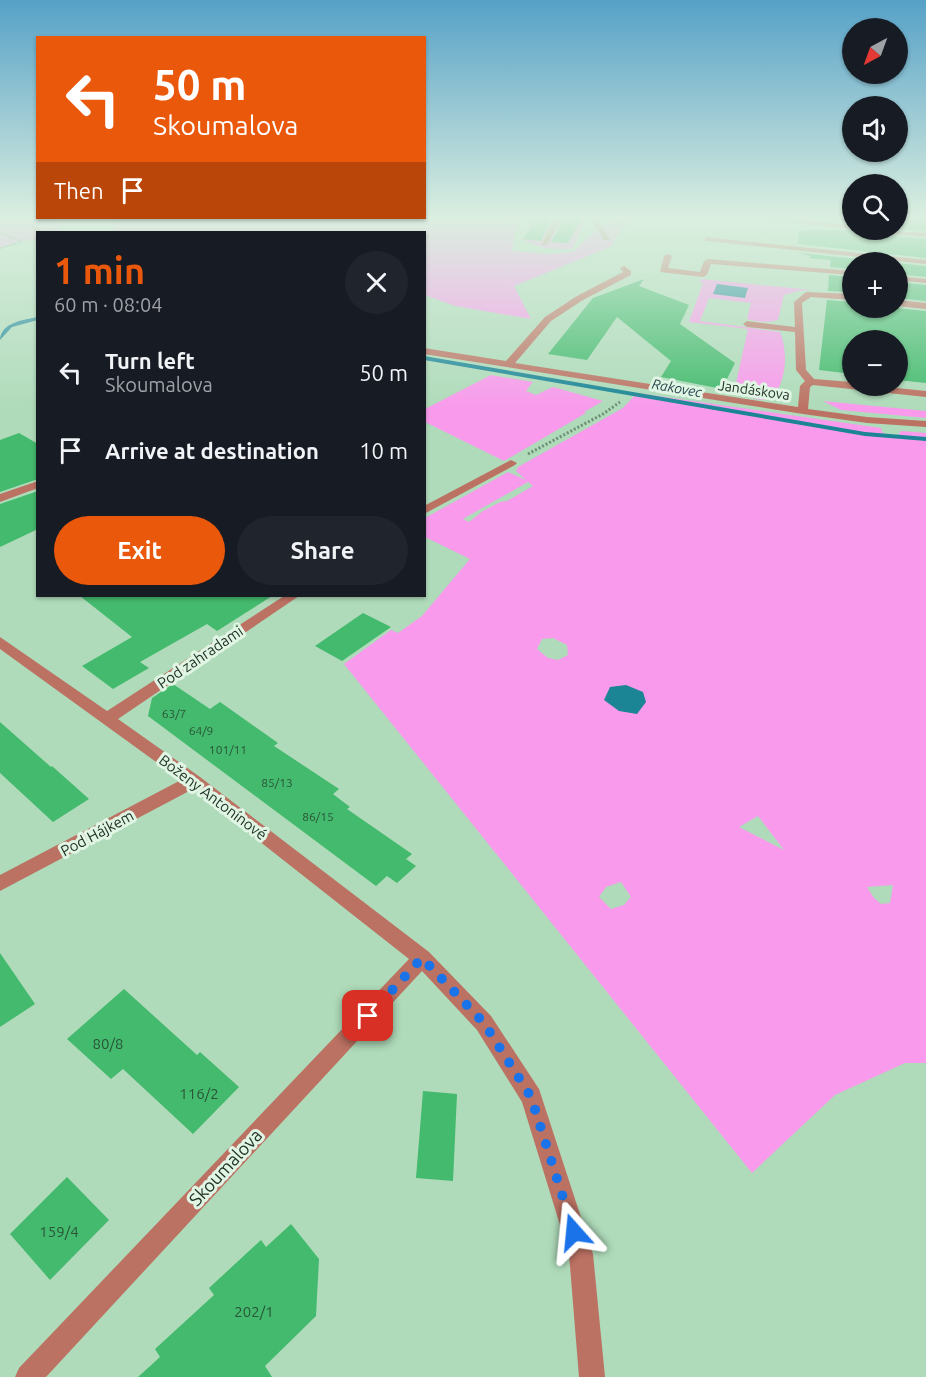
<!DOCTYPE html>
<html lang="en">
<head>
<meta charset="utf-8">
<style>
  body { margin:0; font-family:Ubuntu,sans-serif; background:#20242c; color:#f1f3f6; height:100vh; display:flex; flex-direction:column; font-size:22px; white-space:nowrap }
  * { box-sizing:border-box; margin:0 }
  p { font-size:20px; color:#9ea1a6 }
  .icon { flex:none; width:33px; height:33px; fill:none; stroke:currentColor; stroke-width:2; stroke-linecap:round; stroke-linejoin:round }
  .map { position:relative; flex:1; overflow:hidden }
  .details { position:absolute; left:36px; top:231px; width:390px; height:366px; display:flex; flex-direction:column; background:#171b24; border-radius:0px; box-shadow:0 2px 4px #0004 }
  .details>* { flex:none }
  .top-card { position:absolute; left:36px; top:36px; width:390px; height:183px; border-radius:0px; box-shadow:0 2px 4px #0004; background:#ea580c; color:#fff; overflow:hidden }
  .needle { width:39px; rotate:221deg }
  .fabs { position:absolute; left:842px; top:18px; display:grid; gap:12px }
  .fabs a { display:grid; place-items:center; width:66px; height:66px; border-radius:50%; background:#171b24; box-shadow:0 2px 4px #0004; font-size:30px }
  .pin { position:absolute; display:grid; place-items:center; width:51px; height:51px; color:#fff; margin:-26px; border-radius:12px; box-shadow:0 3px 9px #0006 }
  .me { position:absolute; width:66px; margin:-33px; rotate:342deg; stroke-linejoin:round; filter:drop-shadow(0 0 4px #0008) }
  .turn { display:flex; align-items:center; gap:21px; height:126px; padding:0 18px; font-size:27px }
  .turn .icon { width:78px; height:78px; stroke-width:2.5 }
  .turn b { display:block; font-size:42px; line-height:51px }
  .then { display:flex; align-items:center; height:57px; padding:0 18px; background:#0003; gap:12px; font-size:22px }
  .round { display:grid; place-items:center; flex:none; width:63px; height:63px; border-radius:32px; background:#20242c }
  .overview { display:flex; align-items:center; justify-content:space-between; height:102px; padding:0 18px }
  h1 { font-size:36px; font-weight:600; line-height:45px; color:#ea580c }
  .action { display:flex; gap:12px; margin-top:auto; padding:12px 18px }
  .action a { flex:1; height:69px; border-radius:36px; background:#ea580c; color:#fff; font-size:24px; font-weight:600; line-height:69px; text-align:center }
  .action a+a { background:#20242c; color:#f1f3f6 }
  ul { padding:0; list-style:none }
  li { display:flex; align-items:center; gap:18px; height:78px; padding:0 18px }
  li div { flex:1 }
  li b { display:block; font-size:22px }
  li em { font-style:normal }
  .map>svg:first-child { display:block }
  .green { fill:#f99aec; fill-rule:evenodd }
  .water { fill:#1b8596 }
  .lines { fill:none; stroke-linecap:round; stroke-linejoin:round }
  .stream { fill:#1b8596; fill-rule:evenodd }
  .building { fill:#43ba6d }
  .path-far1 { stroke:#6e8e76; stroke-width:2; stroke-dasharray:1.5 1.5; stroke-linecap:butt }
  .path { stroke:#6e8e76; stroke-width:3; stroke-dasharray:2 2; stroke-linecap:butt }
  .minor { fill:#bc7263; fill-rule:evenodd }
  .route { stroke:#1a73e8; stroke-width:10; stroke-dasharray:0 18 }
  .labels { text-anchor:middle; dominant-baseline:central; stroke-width:6; stroke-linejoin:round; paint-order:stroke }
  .number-label { font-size:12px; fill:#2a5437 }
  .far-water-label { font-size:14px; font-style:italic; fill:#2a484e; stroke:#e0f5e4 }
  .far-street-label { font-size:14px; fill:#213225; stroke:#e0f5e4 }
  .street-label { font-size:15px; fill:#213225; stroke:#e0f5e4 }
  .near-number-label { font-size:15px; fill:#2a5437 }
  .near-street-label { font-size:18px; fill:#213225; stroke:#e0f5e4 }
</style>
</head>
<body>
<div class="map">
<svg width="926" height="1377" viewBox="0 0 926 1377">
  <rect width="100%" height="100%" fill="#afdbba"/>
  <g class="green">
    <polygon points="0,216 57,218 60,232 38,232 37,240 20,241 0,247"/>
    <polygon points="425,216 522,216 514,235 512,251 549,254 573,252 610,216 636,216 618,233 612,246 514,286 531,319 455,306 425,295 424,232 113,232 117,218"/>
    <path d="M534 216H590L586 220 572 249C554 250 539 248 523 240Z"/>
    <path d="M701 279 811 290 798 291 784 295 778 320C768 323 757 322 747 319L751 303 709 298 700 321 780 332C787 349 787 372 778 389L784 392C766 406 753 398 734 392L748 329 689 322 703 283 700 282Z"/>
    <polygon points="491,375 533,382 526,391 536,395 553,387 603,401 584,412 586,413 504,461 425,422 425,409"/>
    <path d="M637 393 881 428 882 432 890 437H897L901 431 926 433V1063H905L835 1095 752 1173 344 664 391 630 398 633 422 616 470 559 427 538 425 539V518L508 472 526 480 516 471 518 467 623 408ZM528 482 533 486 507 501 500 502 483 511 469 522 463 519ZM553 638 567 645 568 655 558 660 548 658 537 649 542 639ZM758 816 784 850 739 827ZM621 882 631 897 624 905 611 909 599 897 606 887ZM893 885 890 903 881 904 874 898 867 887Z"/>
    <polygon points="823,401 926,411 926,418 841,410"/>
  </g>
  <g class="water">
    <polygon points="717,284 748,288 745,298 713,294"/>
    <polygon points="626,685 643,692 646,702 637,714 619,711 604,700 610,687"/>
  </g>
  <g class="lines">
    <g class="stream">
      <path d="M38 317V320L12 327 0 340C1 322 24 320 38 317Z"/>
      <polygon points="424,356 865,432 926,437 926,441 865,436 424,360"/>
    </g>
  </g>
  <g class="building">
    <polygon points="538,216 553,216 541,241 523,239"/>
    <polygon points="565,217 581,218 568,243 551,242"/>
    <polygon points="897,217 926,219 926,231 897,229"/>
    <polygon points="799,230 867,230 873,234 926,239 926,258 798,244"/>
    <polygon points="798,253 890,262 852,262 852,269 830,267 831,260 809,258 811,256"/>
    <polygon points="897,263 926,266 926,277 897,274"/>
    <polygon points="829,275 852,277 852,292 828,291"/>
    <polygon points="644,279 639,286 689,305 680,324 735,363 722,389 661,377 671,361 617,317 587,360 548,354 593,298"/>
    <polygon points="897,282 926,285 926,301 897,298"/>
    <polygon points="827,300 852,302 852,308 895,308 926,311 926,383 897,380 897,340 852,340 852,374 819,370"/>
    <polygon points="19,433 38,444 38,479 0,492 0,440"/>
    <polygon points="38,491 38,529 0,547 0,504"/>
    <polygon points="80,596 272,596 217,631 207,624 140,662 149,668 113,689 82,666 132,637"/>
    <polygon points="363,613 391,627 342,661 315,646"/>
    <polygon points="173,684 210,709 220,702 278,743 274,746 339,789 333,794 350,807 347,809 412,854 406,859 416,866 397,883 387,876 376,886 148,716 152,698"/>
    <polygon points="0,722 51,767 52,766 89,799 53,822 0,773"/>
    <polygon points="0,953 35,1004 0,1027"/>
    <polygon points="124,989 197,1055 200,1052 239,1087 193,1134 123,1069 111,1079 67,1039"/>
    <polygon points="423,1091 457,1094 453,1181 416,1178"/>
    <polygon points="67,1177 109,1220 50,1280 10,1234"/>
    <polygon points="291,1224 319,1259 316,1316 265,1366 272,1377 138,1377 160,1357 155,1349 214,1295 209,1288 261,1240 266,1247"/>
  </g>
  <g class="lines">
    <g class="path-far1">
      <polyline points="618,225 626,216"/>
      <polyline points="0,233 21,241"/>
      <polyline points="0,248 22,242"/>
    </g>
    <polyline class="path" points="528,454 603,414 620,402"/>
    <g class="minor">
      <polygon points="556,216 563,216 547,245 541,245"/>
      <polygon points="589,216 596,216 610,240 604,240"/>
      <polygon points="737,216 764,216 852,225 852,229"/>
      <polygon points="32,226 38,226 42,232 35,234"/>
      <polygon points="869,230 926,233 926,237 873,232"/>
      <polygon points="705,237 926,260 926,264 708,241 705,241"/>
      <polygon points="668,254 672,256 668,268 700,272 704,261 708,259 852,271 852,275 711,264 707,275 703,277 660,272 664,256"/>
      <polygon points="624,266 631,271 631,275 583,300 551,321 515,363 798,407 800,386 805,381 796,370 795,332 747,327 743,324 747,321 795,327 794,302 806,292 852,294 852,300 811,297 802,303 806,370 814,379 852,382 852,386 878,386 926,391 926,397 813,385 810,387 808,409 867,417 926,421 926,427 867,423 803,414 424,354 424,348 506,361 545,317 577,296 623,272 620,268"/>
      <polygon points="897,276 926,279 926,283 897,280"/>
      <polygon points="897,300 926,303 926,309 897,306"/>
      <polygon points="511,460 517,463 515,465 424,514 424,506"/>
      <polygon points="38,481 38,488 0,502 0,494"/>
      <polygon points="284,596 299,596 118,719 200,777 429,952 491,1016 539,1089 593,1254 605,1377 579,1377 569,1254 522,1102 477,1030 422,971 46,1377 15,1377 19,1368 409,959 193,789 0,891 0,875 181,780 0,649 0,637 107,711"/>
    </g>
  </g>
  <linearGradient id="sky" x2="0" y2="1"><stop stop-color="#56a1c7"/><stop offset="0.53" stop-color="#dbefe0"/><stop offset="1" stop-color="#dbefe0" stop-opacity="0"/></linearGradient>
  <rect width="926" height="409" fill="url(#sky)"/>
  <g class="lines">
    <polyline class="route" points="368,1016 422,958 484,1023 531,1097 574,1232"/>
  </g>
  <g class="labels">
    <g class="number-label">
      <text x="174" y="713">63/7</text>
      <text x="201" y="730">64/9</text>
      <text x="228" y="749">101/11</text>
      <text x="277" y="782">85/13</text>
      <text x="318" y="816">86/15</text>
    </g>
    <g class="far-water-label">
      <text transform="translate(677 388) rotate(10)">Rakovec</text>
    </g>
    <g class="far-street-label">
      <text transform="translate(754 390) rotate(8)">Jandáskova</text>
    </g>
    <g class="street-label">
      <text transform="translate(200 657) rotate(-34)">Pod zahradami</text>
      <text transform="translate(213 797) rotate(37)">Boženy Antonínové</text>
      <text transform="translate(97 833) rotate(-28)">Pod Hájkem</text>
    </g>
    <g class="near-number-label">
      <text x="108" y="1043">80/8</text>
      <text x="199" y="1093">116/2</text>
      <text x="59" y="1231">159/4</text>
      <text x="254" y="1311">202/1</text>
    </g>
    <g class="near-street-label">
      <text transform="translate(225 1167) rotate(-47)">Skoumalova</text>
    </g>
  </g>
</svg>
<div class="fabs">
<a><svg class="needle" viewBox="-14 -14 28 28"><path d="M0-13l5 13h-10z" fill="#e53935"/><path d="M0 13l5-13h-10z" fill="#9ea1a6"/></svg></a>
<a><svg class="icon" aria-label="sound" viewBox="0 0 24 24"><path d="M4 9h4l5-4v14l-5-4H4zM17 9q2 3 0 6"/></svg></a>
<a><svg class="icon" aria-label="search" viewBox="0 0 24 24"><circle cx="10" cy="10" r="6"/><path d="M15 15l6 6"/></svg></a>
<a>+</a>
<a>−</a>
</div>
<div class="pin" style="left:368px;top:1016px;background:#d93025"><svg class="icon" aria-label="arrive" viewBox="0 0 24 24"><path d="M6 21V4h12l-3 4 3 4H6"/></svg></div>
<svg class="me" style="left:574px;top:1232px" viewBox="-20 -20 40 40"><path d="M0-17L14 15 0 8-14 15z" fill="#1a73e8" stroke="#fff" stroke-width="4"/></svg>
<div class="top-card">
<div class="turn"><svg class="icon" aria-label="left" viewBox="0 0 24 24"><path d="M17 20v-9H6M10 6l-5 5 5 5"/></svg><div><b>50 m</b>Skoumalova</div></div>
<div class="then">Then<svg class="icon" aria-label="arrive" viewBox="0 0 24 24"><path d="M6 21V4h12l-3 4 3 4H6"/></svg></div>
</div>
<section class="details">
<div class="overview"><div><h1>1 min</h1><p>60 m · 08:04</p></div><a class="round"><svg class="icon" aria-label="close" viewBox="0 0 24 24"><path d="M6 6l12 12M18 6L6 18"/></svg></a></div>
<ul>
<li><svg class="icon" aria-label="left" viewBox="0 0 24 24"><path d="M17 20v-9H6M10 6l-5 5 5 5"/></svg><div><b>Turn left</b><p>Skoumalova</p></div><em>50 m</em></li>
<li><svg class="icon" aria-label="arrive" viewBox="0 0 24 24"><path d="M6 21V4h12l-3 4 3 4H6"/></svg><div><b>Arrive at destination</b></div><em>10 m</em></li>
</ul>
<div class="action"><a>Exit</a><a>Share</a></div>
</section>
</div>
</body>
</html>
